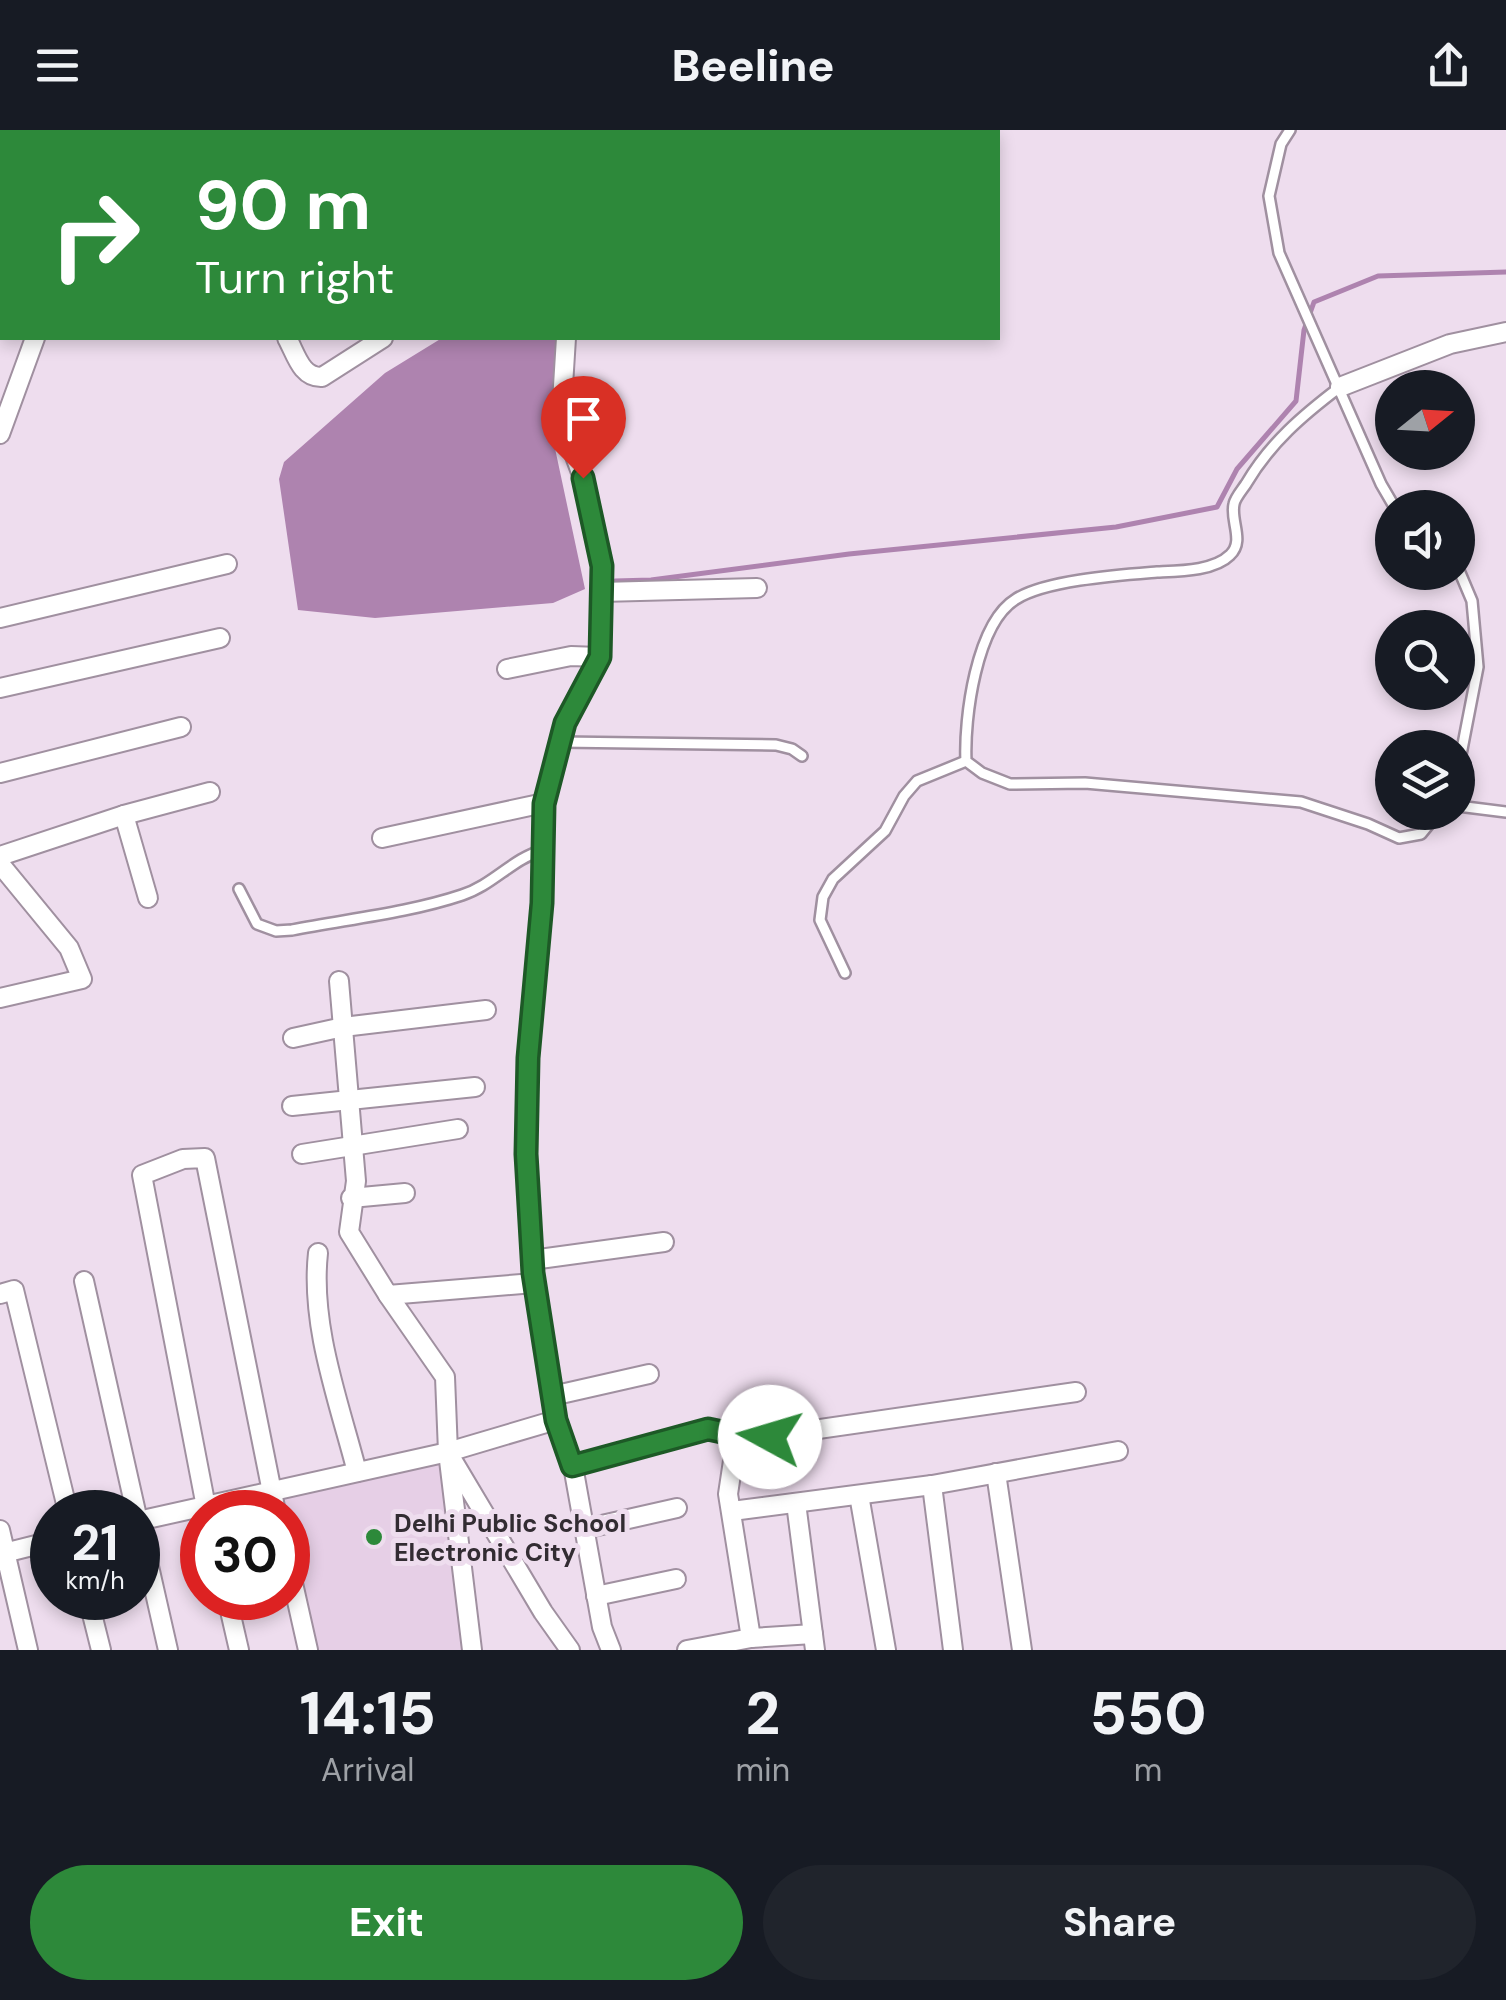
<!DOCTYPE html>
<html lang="en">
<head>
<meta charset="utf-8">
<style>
  body { margin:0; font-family:"DM Sans",sans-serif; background:#20242c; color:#f1f3f6; height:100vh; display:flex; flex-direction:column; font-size:38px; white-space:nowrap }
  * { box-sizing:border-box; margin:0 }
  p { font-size:32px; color:#9ea1a6 }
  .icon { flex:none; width:55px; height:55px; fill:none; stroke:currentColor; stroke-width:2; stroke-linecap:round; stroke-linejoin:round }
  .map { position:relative; height:1520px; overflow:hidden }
  .side { display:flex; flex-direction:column; background:#171b24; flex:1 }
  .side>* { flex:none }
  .banner { position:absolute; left:0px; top:0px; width:1000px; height:210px; box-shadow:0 5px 15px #0003; background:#2d893a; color:#fff; overflow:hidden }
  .needle { width:65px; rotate:72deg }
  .controls { position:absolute; left:1375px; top:240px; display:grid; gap:20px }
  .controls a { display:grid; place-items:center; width:100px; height:100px; border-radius:50%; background:#171b24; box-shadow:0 5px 15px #0003; font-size:50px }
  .speed { position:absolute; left:30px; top:1360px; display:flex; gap:20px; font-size:50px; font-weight:700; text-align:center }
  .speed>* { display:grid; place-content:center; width:130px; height:130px; border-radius:50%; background:#171b24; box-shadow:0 5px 15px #0003; line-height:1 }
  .speed small { font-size:25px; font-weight:400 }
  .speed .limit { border:15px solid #d22; background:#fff; color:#111 }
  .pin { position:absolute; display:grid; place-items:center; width:85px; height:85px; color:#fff; margin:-102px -42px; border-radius:50% 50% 50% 0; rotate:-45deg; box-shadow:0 0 10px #0007 }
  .pin .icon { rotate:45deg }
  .me { position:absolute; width:110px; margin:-55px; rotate:276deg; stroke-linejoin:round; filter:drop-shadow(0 0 8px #0008) }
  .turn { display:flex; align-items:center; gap:35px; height:210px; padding:0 30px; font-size:45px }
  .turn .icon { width:130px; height:130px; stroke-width:2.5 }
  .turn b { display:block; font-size:70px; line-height:85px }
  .eta { display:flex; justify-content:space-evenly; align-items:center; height:170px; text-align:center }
  .eta b { font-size:60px; font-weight:800; line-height:70px }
  .primary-button { display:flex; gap:20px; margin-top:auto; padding:20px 30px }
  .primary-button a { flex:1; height:115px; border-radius:60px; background:#2d893a; color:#fff; font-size:40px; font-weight:800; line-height:115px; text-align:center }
  .primary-button a+a { background:#20242c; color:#f1f3f6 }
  header { display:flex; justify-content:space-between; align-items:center; height:130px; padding:0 30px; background:#171b24; font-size:45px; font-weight:800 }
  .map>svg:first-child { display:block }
  .built { fill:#e6cfe6 }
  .water { fill:#ae83af }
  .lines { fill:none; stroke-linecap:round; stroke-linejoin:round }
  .stream { stroke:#ae83af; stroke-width:5 }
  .lane-casing { stroke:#a090a0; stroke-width:14 }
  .street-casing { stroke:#a090a0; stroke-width:22 }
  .lane { stroke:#fff; stroke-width:9 }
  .street { stroke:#fff; stroke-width:18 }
  .route-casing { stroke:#1d5926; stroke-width:25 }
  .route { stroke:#2d893a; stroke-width:18 }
  .poi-dot { fill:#2d893a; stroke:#ede; stroke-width:4 }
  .labels { text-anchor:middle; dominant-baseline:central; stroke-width:10; stroke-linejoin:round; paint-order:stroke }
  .poi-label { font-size:25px; font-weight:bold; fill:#322c32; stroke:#ede; text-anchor:start }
</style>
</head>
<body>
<header><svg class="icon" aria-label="menu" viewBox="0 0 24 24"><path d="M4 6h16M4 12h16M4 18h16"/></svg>Beeline<svg class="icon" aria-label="share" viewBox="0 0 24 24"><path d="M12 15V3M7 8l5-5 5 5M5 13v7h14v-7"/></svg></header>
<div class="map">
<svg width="1506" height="1520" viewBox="0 0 1506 1520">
  <rect width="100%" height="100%" fill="#ede"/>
  <polygon class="built" points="448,1322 477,1520 308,1520 288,1431 288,1382 277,1382 272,1362"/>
  <polygon class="water" points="442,208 556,208 553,309 585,459 553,473 375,488 298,480 279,349 284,332 385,243"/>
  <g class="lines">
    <polyline class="stream" points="615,451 651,450 849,424 1116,397 1217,377 1237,339 1296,271 1304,200 1314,172 1378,146 1506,142"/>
    <defs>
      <g id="lane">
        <polyline points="1290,0 1281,14 1269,66 1279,123 1381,354 1395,378"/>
        <path d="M1340 257C1303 285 1270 313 1246 354 1242 360 1235 368 1234 374 1230 391 1245 411 1230 425 1214 441 1179 441 1157 442 1120 445 1046 450 1016 469 976 493 964 589 966 631L982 643 1010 654 1085 653 1301 672 1368 694 1399 708 1421 704 1439 682"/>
        <polyline points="1458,438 1472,471 1478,537 1458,640"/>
        <polyline points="561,612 776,615 792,619 802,626"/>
        <polyline points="1458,676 1506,682"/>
        <path d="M239 759 257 794 276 801 292 800C348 789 408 783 462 765 493 755 512 729 543 720"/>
        <polyline points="845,843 820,790 823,767 833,749 885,701 904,666 917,651 966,631"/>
      </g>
      <g id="street">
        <polyline points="176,0 176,2"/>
        <polyline points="248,0 249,2"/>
        <polyline points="301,0 302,2"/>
        <polyline points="538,0 538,2"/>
        <polyline points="712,0 713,2"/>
        <polyline points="0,171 2,174"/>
        <path d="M287 208C296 224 301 248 322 247L383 208"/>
        <polyline points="566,208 561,288 583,348 602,436 599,530 565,593 544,673 542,773 528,928 526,1024 533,1143 556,1290 573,1336 602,1497 611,1520"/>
        <polyline points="1340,257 1450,214 1506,202"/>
        <polyline points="0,304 35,208"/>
        <polyline points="601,462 757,458"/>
        <polyline points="0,488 227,434"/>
        <polyline points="507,539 571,526 599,527"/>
        <polyline points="0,558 220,508"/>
        <polyline points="0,643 181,597"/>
        <polyline points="124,685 148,768"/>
        <polyline points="382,708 544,673"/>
        <polyline points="0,726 124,685 210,662"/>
        <polyline points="0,734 69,818 82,849 0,868"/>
        <polyline points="339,851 356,1051 349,1102 388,1165 534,1153"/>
        <polyline points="293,908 343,897 486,880"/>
        <polyline points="292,976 475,957"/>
        <polyline points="302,1024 458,999"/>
        <polyline points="351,1068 405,1063"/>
        <path d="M318 1123C310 1196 339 1272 357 1342"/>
        <polyline points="532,1130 664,1112"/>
        <polyline points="84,1151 136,1382"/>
        <polyline points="0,1164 14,1160 68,1382"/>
        <polyline points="388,1165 445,1247 448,1322 472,1520"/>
        <polyline points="552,1266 649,1244"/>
        <polyline points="736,1311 728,1364 751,1508"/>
        <polyline points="453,1331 543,1482 570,1520"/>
        <polyline points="573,1336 708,1299 727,1303 736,1311 1076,1262"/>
        <polyline points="996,1343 1022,1520"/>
        <polyline points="932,1355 953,1520"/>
        <polyline points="859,1365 886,1520"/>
        <polyline points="796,1373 815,1520"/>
        <polyline points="732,1381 932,1355 1118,1321"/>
        <polyline points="207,1382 142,1045 183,1029 205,1028 276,1382"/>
        <polyline points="138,1388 168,1520"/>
        <polyline points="138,1391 448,1322 556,1290"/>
        <polyline points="584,1399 677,1378"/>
        <polyline points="0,1400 28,1520"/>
        <polyline points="0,1424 52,1411"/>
        <polyline points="288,1431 308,1520"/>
        <polyline points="596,1466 676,1449"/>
        <polyline points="88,1468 101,1520"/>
        <polyline points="227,1468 239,1520"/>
        <polyline points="687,1520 751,1508 813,1504"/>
      </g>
    </defs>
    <use href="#lane" class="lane-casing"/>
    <use href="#street" class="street-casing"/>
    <use href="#lane" class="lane"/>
    <use href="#street" class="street"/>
  </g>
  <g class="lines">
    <defs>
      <polyline id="route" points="583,348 602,436 600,527 565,593 544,674 542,773 528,928 526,1024 533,1143 556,1290 572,1336 708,1299 727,1303 736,1311 770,1307"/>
    </defs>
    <use href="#route" class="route-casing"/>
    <use href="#route" class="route"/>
  </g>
  <circle class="poi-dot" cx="374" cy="1407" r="10"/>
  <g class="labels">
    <g class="poi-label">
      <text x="394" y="1393">Delhi Public School<tspan x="394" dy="29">Electronic City</tspan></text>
    </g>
  </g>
</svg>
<div class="controls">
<a><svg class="needle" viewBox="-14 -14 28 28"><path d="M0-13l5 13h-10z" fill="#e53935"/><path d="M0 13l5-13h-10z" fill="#9ea1a6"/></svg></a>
<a><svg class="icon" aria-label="sound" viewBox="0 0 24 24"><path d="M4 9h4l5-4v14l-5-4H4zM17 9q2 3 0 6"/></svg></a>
<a><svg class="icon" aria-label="search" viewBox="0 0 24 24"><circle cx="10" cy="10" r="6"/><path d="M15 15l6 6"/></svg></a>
<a><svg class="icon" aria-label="layers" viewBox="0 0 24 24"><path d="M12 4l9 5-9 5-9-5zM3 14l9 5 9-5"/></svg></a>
</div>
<div class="speed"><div>21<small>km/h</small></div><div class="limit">30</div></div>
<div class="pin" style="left:583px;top:348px;background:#d93025"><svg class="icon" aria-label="arrive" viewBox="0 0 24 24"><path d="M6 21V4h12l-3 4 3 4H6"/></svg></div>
<svg class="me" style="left:770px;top:1307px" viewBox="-20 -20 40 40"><circle r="19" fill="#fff"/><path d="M0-13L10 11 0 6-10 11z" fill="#2d893a"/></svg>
<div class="banner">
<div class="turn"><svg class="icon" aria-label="right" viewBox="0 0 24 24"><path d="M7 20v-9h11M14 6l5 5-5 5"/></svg><div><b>90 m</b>Turn right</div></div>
</div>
</div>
<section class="side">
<div class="eta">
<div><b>14:15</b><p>Arrival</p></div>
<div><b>2</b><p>min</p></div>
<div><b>550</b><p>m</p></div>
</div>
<div class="primary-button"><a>Exit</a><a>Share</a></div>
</section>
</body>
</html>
